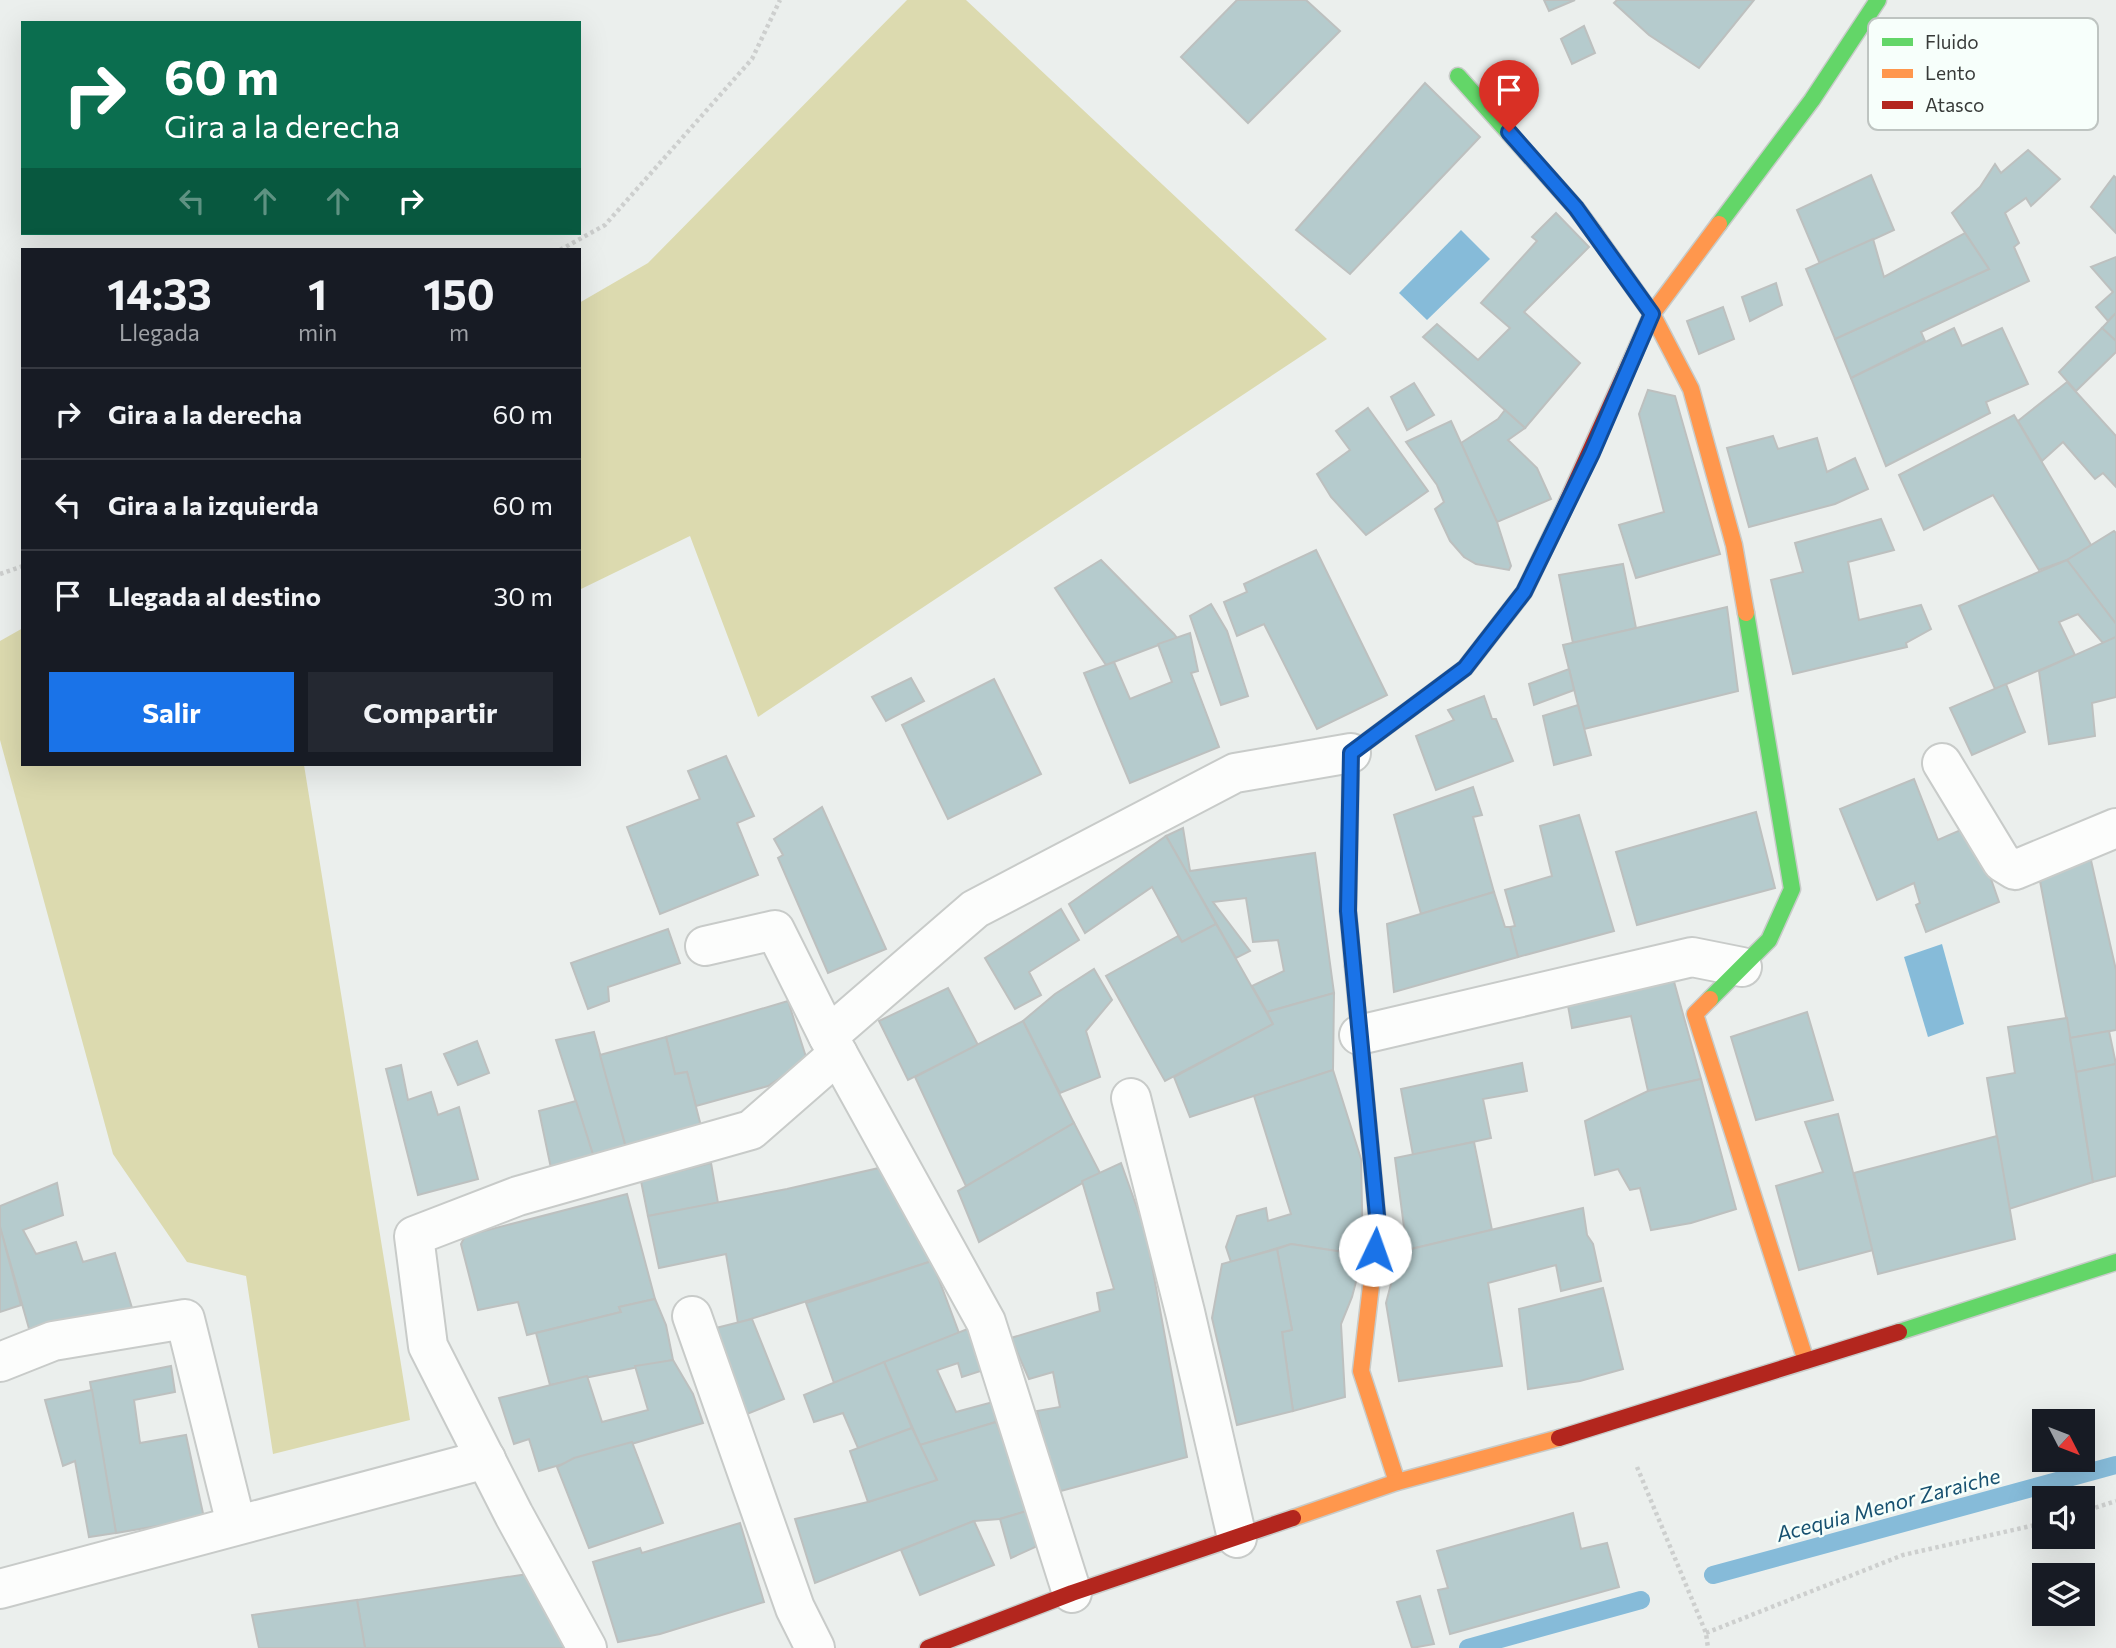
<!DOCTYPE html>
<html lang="es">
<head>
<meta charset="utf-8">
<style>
  body { margin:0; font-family:Commissioner,sans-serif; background:#242831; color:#f1f3f6; height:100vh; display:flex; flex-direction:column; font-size:26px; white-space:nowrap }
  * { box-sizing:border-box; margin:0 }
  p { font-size:23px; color:#9ea1a6 }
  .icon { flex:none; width:38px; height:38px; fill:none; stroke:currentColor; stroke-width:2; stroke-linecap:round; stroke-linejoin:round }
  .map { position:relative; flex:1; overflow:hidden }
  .details { position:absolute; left:21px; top:248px; width:560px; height:518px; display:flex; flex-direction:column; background:#171b24; border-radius:0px; box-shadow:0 7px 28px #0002 }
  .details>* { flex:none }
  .hud { position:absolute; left:21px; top:21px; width:560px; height:214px; border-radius:0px; box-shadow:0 7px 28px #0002; background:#0b6e4f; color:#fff; overflow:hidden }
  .needle { width:46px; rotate:132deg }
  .tools { position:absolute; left:2032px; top:1409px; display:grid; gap:14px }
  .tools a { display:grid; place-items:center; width:63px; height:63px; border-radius:0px; background:#171b24; box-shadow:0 7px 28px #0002; font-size:35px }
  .pin { position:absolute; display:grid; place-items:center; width:60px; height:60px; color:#fff; margin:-72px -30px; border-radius:50% 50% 50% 0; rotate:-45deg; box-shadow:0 0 7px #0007 }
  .pin .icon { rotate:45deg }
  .me { position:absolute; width:77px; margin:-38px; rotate:3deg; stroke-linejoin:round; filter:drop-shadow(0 0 5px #0008) }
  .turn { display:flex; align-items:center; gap:24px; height:147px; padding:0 28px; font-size:32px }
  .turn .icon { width:91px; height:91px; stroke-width:2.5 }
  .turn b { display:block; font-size:49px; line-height:60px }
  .lanes { display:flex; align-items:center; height:66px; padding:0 28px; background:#0003; justify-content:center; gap:35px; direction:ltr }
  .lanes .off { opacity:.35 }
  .eta { display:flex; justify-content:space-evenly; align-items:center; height:119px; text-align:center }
  .eta b { font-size:42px; font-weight:700; line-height:49px }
  .action { display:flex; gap:14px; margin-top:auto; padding:14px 28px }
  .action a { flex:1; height:80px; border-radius:0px; background:#1a73e8; color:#fff; font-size:28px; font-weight:700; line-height:80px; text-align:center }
  .action a+a { background:#242831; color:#f1f3f6 }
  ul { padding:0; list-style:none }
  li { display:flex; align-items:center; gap:21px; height:91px; padding:0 28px; border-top:2px solid #363941 }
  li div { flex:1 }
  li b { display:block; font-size:26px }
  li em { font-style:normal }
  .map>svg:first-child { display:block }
  .green { fill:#dcdaaf }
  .water { fill:#86bbd9 }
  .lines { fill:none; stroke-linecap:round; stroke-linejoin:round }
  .stream { stroke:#86bbd9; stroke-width:18 }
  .building { fill:#b5cbcd; stroke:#bdc0bf; stroke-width:2 }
  .street-casing { stroke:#c8cbc9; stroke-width:42 }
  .fast-casing { stroke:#c8cbc9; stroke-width:19 }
  .slow-casing { stroke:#c8cbc9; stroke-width:19 }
  .jam-casing { stroke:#c8cbc9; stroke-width:19 }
  .path { stroke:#cdcfce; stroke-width:4.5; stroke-dasharray:3.5 3.5; stroke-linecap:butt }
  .street { stroke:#fcfdfc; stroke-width:38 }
  .fast { stroke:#63d668; stroke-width:16 }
  .slow { stroke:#ff974d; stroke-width:16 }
  .jam { stroke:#b3261e; stroke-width:16 }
  .route-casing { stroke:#114b97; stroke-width:18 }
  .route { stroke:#1a73e8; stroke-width:12 }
  .labels { text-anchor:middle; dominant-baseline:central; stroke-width:5; stroke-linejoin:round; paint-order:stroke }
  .water-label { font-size:21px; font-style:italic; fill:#175170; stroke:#f7fffb }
  .key { fill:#f7fffb; stroke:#bec4c1; stroke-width:2 }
  .key-label { font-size:19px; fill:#383b39 }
</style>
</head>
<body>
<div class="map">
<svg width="2116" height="1648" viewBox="0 0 2116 1648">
  <rect width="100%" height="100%" fill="#ebefed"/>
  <g class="green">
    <polygon points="907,0 966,0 1327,339 758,717 690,536 579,590 579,303 648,263"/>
    <polygon points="23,628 23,765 304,765 410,1420 273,1454 246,1276 187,1262 113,1154 0,740 0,641"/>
  </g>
  <g class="water">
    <polygon points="1461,230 1490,259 1427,320 1399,293"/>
    <polygon points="1942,944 1964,1024 1928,1037 1904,957"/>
  </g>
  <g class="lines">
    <g class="stream">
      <polyline points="1713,1575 2116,1465"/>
      <polyline points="1468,1648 1641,1600"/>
    </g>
  </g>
  <g class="building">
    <polygon points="1237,0 1306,0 1340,31 1248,123 1181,57"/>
    <polygon points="1544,0 1575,0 1549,11"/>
    <polygon points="1617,0 1754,0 1699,68 1649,35 1614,3"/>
    <polygon points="1584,26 1595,53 1572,64 1561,39"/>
    <polygon points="1425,83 1480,137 1350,274 1296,230"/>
    <polygon points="2028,150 2060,179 2031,206 2026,198 2005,213 2019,243 2014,247 2029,281 1921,332 1925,341 1851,378 1835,339 1989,269 1952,213 1980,187 1995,164 2001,173"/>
    <polygon points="1871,175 1894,230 1820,264 1797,210"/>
    <polygon points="2114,176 2116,178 2116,233 2091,207"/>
    <polygon points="1556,213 1589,247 1524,312 1580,363 1525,428 1423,337 1437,324 1478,360 1510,328 1481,303 1537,241 1532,237"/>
    <polygon points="1965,233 1989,269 1835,339 1806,269 1873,239 1884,277"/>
    <polygon points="2116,257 2116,313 2108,321 2096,307 2113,292 2091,267"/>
    <polygon points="1776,283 1782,305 1750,321 1742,297"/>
    <polygon points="1723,307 1734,339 1699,354 1687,321"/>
    <polygon points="2116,313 2116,341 2102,328"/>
    <polygon points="1954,328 1962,346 2002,328 2028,384 1986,402 1990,413 1886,466 1851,378"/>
    <polygon points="2102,328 2116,341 2116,352 2076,391 2059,372"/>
    <polygon points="2067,382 2116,436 2116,487 2103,473 2095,479 2063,442 2042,461 2018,421"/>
    <polygon points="1414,383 1434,415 1407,430 1391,397"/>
    <polygon points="1648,390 1675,396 1720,554 1636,578 1619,525 1664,512 1639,414"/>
    <polygon points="1368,408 1428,491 1366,535 1331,497 1317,474 1350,450 1336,431"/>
    <polygon points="1505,410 1525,428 1508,440 1537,468 1551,499 1497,522 1461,443 1498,419"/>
    <polygon points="2014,415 2091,545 2067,560 2039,570 1993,495 1924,530 1899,475"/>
    <polygon points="1451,421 1497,522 1511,566 1509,570 1476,564 1464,557 1450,541 1435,509 1444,502 1437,485 1406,442"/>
    <polygon points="1773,436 1778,449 1817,438 1827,472 1855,458 1868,489 1835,504 1749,527 1727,448"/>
    <polygon points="1881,519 1894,550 1848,562 1859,620 1921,605 1931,629 1906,643 1907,647 1793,674 1771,580 1803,572 1795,543"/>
    <polygon points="2114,531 2116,533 2116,624 2067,560"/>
    <polygon points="1316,550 1387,695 1317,729 1264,624 1237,636 1224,602 1247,592 1244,584"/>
    <polygon points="1101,560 1174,634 1177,638 1106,665 1055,588"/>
    <polygon points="2067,560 2116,624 2116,637 2103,643 2078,614 2059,622 2075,655 1995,689 1959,606"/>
    <polygon points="1623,564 1636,628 1573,643 1559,575"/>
    <polygon points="1211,604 1227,631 1248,696 1221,705 1190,616"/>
    <polygon points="1727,607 1738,691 1584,729 1563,645"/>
    <polygon points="1190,633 1198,671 1191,673 1219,747 1130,783 1084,673 1114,662 1130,699 1172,682 1158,644"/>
    <polygon points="2116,637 2116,697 2092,703 2095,736 2049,744 2039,671"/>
    <polygon points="1569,669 1574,690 1534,705 1529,684"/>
    <polygon points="911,678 924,701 886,721 872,697"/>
    <polygon points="994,679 1041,774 948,819 902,725"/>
    <polygon points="2006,684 2025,732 1972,755 1950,708"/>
    <polygon points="1484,696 1492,719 1496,719 1513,761 1436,790 1416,736 1454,720 1448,710"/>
    <polygon points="1578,705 1591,755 1554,765 1543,716"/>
    <polygon points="726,756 754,816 737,823 758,875 660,914 627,827 700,799 688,771"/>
    <polygon points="1914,779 1938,840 1972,825 1999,902 1926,932 1916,905 1920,903 1914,883 1877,900 1840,809"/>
    <polygon points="1473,787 1482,815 1473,817 1494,892 1421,914 1394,815"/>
    <polygon points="822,807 886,949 828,973 778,858 783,855 774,839"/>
    <polygon points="1756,812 1775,888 1637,925 1616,852"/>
    <polygon points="1579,815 1614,931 1518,957 1510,927 1515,926 1505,890 1552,876 1540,826"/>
    <polygon points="1183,828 1190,871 1315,853 1334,993 1267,1012 1252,986 1284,971 1278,940 1253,942 1246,898 1213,902 1250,951 1236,958 1166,836"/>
    <polygon points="1166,836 1216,924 1182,942 1152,887 1085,933 1069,904"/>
    <polygon points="2090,856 2116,970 2116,1030 2070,1038 2040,881"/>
    <polygon points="1494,892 1505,927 1510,927 1518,957 1394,992 1387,924"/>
    <polygon points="1061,909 1079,940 1029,972 1041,995 1015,1009 985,958"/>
    <polygon points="1216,924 1273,1024 1165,1081 1106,976 1178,936 1182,942"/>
    <polygon points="668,929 680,963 608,987 609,1001 588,1009 571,963"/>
    <polygon points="1094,969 1112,1000 1086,1031 1100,1077 1060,1093 1023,1021 1055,994"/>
    <polygon points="1673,978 1701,1079 1648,1091 1631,1016 1572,1028 1567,1000"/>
    <polygon points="948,988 978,1045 908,1080 879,1021"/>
    <polygon points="1334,993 1333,1070 1190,1117 1174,1077 1273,1024 1267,1012"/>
    <polygon points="788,1001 807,1060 768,1086 696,1106 687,1072 675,1074 666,1037"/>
    <polygon points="1807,1012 1833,1100 1756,1120 1731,1037"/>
    <polygon points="2067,1018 2093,1182 2009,1209 1987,1078 2015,1073 2008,1027"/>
    <polygon points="1023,1021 1074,1123 966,1186 915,1077"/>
    <polygon points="2109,1031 2116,1064 2076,1072 2070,1038"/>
    <polygon points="594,1032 627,1151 595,1161 556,1040"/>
    <polygon points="666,1037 675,1074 687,1072 702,1130 627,1151 600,1055"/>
    <polygon points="477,1041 489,1073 458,1085 444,1054"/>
    <polygon points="1522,1063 1527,1091 1483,1099 1491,1138 1413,1155 1401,1089"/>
    <polygon points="2116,1064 2116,1176 2093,1182 2076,1072"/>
    <polygon points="401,1065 408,1100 431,1092 438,1115 459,1107 478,1179 418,1195 386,1069"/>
    <polygon points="1333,1070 1361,1159 1363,1255 1291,1244 1231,1262 1226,1247 1237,1216 1266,1208 1268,1221 1291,1214 1254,1096"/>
    <polygon points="1701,1079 1736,1209 1691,1223 1651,1230 1640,1188 1630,1190 1618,1169 1595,1175 1585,1121 1648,1091"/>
    <polygon points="576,1101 595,1161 552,1173 539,1111"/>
    <polygon points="1838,1114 1873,1250 1799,1270 1776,1186 1823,1172 1805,1122"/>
    <polygon points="1074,1123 1100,1173 979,1242 958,1191"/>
    <polygon points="1997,1136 2015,1239 1878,1274 1854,1173"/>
    <polygon points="1474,1142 1492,1230 1407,1250 1395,1158"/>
    <polygon points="711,1163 718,1203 648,1216 641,1181"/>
    <polygon points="1121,1163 1146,1233 1187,1457 1057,1492 1037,1411 1060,1407 1053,1372 1029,1379 1011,1338 1100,1311 1097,1293 1114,1289 1082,1181"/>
    <polygon points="879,1168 932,1261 738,1323 726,1254 659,1268 648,1216 787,1189"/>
    <polygon points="57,1183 63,1215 23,1230 36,1254 76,1242 83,1262 115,1253 133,1311 32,1339 0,1227 0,1206"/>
    <polygon points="627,1194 655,1299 619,1307 621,1312 527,1335 518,1302 478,1310 461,1244 465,1236"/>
    <polygon points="1583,1208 1587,1235 1593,1244 1601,1281 1561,1291 1556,1265 1488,1283 1502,1366 1399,1381 1386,1303 1396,1265 1407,1250"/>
    <polygon points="0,1227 21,1305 0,1312"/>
    <polygon points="1291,1244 1363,1255 1352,1297 1341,1324 1345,1397 1293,1411 1282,1332 1292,1330 1277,1249"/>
    <polygon points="1277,1249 1292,1330 1282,1332 1293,1411 1237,1425 1212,1318 1222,1264"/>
    <polygon points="932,1261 959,1333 834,1383 806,1303"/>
    <polygon points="1603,1288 1623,1369 1580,1381 1528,1389 1519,1309"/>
    <polygon points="655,1299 666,1325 673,1360 550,1385 536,1333 621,1312 619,1307"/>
    <polygon points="752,1319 784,1399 737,1418 704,1331"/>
    <polygon points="970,1328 987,1369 962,1377 958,1363 937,1370 956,1412 993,1402 996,1422 920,1445 884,1362"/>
    <polygon points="673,1360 693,1394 703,1423 539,1471 529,1439 514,1444 499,1398 587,1376 602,1422 648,1410 635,1366"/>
    <polygon points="884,1362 912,1428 858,1448 843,1413 814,1422 804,1395"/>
    <polygon points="171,1366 175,1392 134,1400 140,1443 186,1435 204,1518 116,1533 90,1382"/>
    <polygon points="92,1390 116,1533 89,1537 75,1461 63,1466 45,1400"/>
    <polygon points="996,1422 1030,1510 1000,1519 974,1521 815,1583 795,1519 868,1502 937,1480 920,1445"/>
    <polygon points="912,1428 937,1480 868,1502 850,1451"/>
    <polygon points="632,1442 663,1523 589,1548 557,1467 574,1458"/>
    <polygon points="1030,1510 1044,1543 1011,1558 1000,1519"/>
    <polygon points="1573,1513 1581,1549 1607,1543 1619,1587 1450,1634 1438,1590 1448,1588 1437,1551"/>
    <polygon points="974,1521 994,1565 920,1595 901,1550"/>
    <polygon points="740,1523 764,1602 660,1634 618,1642 593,1562 640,1548 642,1553"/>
    <polygon points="540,1572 565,1648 365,1648 357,1600"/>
    <polygon points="1420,1596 1434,1644 1412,1648 1397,1602"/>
    <polygon points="357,1600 365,1648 259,1648 252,1615"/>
  </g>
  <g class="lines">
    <defs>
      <g id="street">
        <polyline points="1942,763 2002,862 2015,870 2116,828"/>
        <polyline points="705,946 775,930 828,1036"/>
        <polyline points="1359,1035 1692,957 1742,967"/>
        <polyline points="1131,1098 1185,1312 1237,1538"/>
        <polyline points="692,1316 795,1608 815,1648"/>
        <polyline points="0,1362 53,1341 185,1319 236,1524"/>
        <polyline points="0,1589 486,1459"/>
        <polyline points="1072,1593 986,1322 828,1036 975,909 1235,773 1351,753"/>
        <polyline points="587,1648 514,1515 428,1346 414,1236 518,1196 751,1130 838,1054"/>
      </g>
      <g id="fast">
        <polyline points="1458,76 1576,208 1593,231"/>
        <polyline points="1719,224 1812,100 1878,0"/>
        <polyline points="1353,966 1348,911 1351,753 1465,668 1524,592 1562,513"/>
        <polyline points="1710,999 1769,940 1792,889 1746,613"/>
        <polyline points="1899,1332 2116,1262"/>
      </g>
      <g id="slow">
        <polyline points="1719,224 1652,314 1691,389 1734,545 1746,613"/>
        <polyline points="1353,966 1378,1226 1361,1371 1397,1482"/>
        <polyline points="1710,999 1695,1014 1806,1361"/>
        <polyline points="1293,1518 1397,1482 1559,1438"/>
      </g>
      <g id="jam">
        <polyline points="1562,513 1652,314 1593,231"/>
        <polyline points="1559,1438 1899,1332"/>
        <polyline points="928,1648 1072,1593 1293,1518"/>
      </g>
    </defs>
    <use href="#street" class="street-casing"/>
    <use href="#fast" class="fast-casing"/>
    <use href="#slow" class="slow-casing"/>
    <use href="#jam" class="jam-casing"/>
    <g class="path">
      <polyline points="560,250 605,225 752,59 780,0"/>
      <polyline points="0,574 23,566"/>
      <polyline points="1637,1467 1706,1633 1708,1648"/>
      <polyline points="2082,1512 2116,1501"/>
      <polyline points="1706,1633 1903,1555 2044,1523"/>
    </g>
    <use href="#street" class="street"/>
    <use href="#fast" class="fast"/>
    <use href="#slow" class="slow"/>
    <use href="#jam" class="jam"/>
  </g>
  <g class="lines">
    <defs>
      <polyline id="route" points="1375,1250 1378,1226 1348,911 1351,753 1465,668 1524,592 1592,453 1652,314 1576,208 1509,132"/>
    </defs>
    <use href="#route" class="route-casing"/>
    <use href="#route" class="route"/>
  </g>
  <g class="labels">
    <g class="water-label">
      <text transform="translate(1888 1504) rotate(-15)">Acequia Menor Zaraiche</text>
    </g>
  </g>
  <rect x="1868" y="18" width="230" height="112" rx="10" class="key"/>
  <rect x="1882" y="38" width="31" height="8" fill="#63d668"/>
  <rect x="1882" y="69" width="31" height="9" fill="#ff974d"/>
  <rect x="1882" y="101" width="31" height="8" fill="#b3261e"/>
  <g class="key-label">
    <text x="1925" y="49">Fluido</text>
    <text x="1925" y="80">Lento</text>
    <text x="1925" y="112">Atasco</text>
  </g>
</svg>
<div class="tools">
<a><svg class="needle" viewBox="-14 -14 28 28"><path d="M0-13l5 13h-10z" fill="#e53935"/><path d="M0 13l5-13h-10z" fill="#9ea1a6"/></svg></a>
<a><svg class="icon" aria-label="sound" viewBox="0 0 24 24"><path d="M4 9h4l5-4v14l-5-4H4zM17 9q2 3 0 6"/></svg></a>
<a><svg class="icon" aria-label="layers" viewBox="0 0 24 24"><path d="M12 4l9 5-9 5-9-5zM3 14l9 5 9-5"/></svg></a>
</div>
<div class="pin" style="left:1509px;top:132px;background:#d93025"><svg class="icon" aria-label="arrive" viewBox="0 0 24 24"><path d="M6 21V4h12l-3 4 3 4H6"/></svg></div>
<svg class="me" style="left:1375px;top:1250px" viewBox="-20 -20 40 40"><circle r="19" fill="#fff"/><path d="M0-13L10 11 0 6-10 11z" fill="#1a73e8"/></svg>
<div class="hud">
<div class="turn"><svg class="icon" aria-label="right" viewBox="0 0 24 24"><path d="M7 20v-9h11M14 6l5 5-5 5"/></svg><div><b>60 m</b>Gira a la derecha</div></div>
<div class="lanes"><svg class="icon off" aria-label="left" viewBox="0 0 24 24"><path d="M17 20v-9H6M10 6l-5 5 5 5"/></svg><svg class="icon off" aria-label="ahead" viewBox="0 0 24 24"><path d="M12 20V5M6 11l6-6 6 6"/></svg><svg class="icon off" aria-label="ahead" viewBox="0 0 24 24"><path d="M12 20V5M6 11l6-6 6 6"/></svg><svg class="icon" aria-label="right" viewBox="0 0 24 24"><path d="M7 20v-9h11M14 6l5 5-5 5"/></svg></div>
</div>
<section class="details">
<div class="eta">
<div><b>14:33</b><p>Llegada</p></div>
<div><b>1</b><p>min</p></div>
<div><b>150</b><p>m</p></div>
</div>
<ul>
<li><svg class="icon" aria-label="right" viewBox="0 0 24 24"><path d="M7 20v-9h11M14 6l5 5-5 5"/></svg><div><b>Gira a la derecha</b></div><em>60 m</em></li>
<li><svg class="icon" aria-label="left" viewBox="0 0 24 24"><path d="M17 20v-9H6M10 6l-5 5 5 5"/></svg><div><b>Gira a la izquierda</b></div><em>60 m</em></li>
<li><svg class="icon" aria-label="arrive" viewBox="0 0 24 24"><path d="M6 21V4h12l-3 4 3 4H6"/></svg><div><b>Llegada al destino</b></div><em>30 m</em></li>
</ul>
<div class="action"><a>Salir</a><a>Compartir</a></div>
</section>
</div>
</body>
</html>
